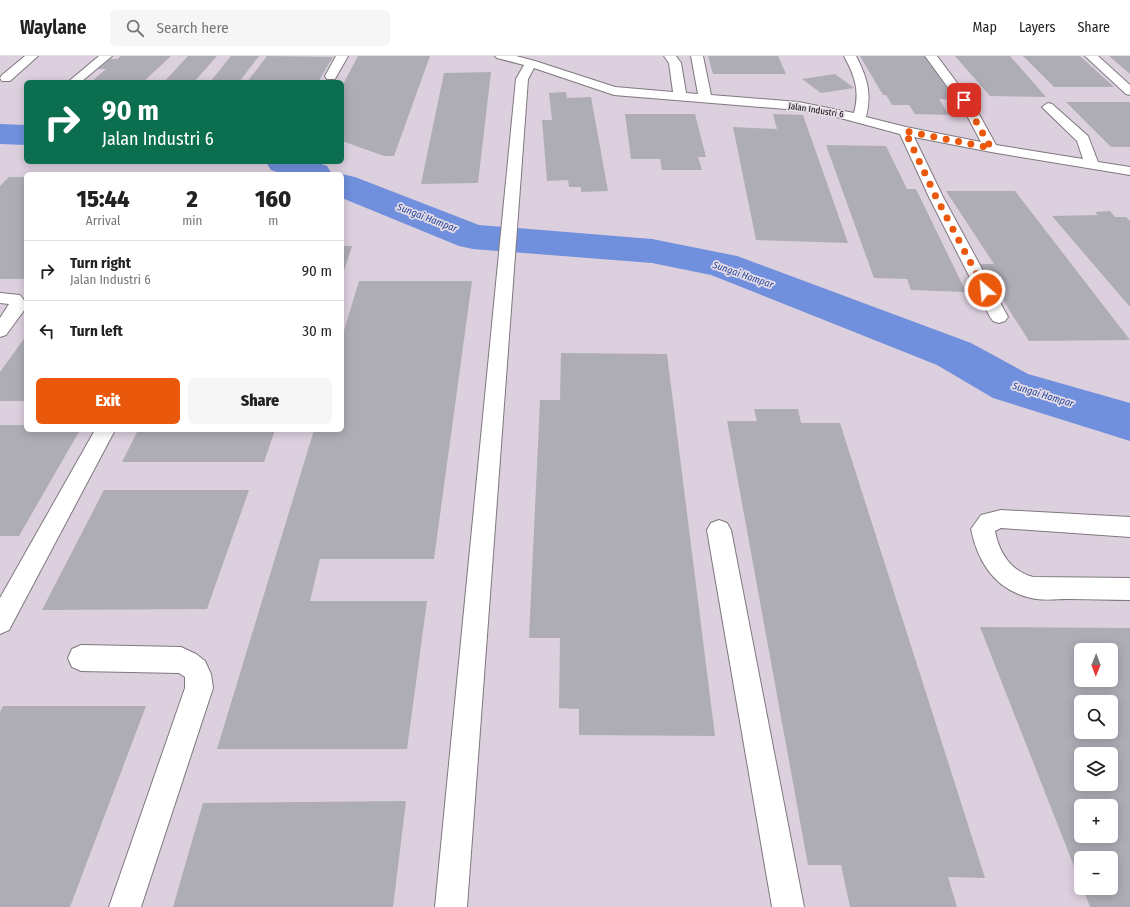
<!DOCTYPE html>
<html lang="en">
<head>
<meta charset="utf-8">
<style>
  body { margin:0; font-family:"Fira Sans Condensed",sans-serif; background:#f6f6f6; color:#222; height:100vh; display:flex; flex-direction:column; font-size:15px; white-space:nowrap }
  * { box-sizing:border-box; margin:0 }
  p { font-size:13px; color:#767676 }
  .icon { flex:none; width:22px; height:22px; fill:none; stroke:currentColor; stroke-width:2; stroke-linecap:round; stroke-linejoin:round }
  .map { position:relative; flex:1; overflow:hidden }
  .sheet { position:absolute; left:24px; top:116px; width:320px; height:260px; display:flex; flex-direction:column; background:#fff; border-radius:6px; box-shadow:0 2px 10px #0003 }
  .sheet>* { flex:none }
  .guide { position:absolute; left:24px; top:24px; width:320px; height:84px; border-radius:6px; box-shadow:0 2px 10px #0003; background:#0b6e4f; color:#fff; overflow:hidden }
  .needle { width:26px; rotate:181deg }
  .buttons { position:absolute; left:1074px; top:587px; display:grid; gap:8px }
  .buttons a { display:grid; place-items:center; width:44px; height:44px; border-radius:6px; background:#fff; box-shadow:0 2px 10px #0003; font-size:20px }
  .pin { position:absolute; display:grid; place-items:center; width:34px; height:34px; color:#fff; margin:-17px; border-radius:8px; box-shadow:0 2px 6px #0006 }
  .me { position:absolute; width:44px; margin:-22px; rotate:333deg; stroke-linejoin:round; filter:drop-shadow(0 0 3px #0008) }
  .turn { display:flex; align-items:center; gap:14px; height:84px; padding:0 12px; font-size:18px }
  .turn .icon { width:52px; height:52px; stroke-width:2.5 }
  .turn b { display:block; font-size:28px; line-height:34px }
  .eta { display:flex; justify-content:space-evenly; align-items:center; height:68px; text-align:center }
  .eta b { font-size:24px; font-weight:800; line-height:28px }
  .cta { display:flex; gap:8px; margin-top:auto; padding:8px 12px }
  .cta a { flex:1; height:46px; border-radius:6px; background:#ea580c; color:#fff; font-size:16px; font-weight:800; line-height:46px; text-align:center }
  .cta a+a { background:#f6f6f6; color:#222 }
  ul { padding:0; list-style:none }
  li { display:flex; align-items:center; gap:12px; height:60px; padding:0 12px; border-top:1px solid #e0e0e0 }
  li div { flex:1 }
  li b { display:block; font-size:15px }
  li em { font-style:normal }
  header { display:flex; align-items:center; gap:24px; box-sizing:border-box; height:56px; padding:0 20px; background:#fff; border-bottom:1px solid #e0e0e0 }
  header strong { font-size:19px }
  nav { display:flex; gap:22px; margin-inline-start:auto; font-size:14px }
  .search { width:280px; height:36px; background:#f6f6f6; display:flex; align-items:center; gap:10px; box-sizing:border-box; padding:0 14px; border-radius:6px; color:#767676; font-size:15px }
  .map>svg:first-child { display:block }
  .built { fill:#dccfde; fill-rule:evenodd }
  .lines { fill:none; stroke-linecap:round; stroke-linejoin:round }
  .river { fill:#7090dd; fill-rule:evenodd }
  .building { fill:#aeadb6; fill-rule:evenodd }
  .minor-casing { stroke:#7f787f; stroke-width:2 }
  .minor { fill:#fff; fill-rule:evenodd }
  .route { stroke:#ea580c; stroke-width:7; stroke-dasharray:0 12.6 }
  .labels { text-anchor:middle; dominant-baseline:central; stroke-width:3.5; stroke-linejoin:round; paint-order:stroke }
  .far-street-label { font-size:9px; fill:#0d0a0d; stroke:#e5dde6 }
  .far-water-label { font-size:10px; font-style:italic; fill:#25449e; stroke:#e5dde6 }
</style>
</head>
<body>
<header>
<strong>Waylane</strong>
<div class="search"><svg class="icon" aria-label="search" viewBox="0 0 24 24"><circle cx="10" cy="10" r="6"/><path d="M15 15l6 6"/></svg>Search here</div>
<nav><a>Map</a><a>Layers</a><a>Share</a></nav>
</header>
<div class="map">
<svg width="1130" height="851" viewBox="0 0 1130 851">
  <rect width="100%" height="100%" fill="#e5dde6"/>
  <path class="built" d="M0 0H1130V851H0ZM26 26H342V106H26ZM26 118H342V374H26ZM1081 594H1111V624H1081ZM1081 646H1111V676H1081ZM1081 698H1111V728H1081ZM1081 750H1111V780H1081ZM1081 802H1111V832H1081Z"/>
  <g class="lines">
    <g class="river">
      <polygon points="0,68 26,69 26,89 0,88"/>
      <polygon points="266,106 316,106 327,110 332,118 282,118 271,114"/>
      <polygon points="342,118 355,121 479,169 652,183 737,200 971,287 1028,318 1130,347 1130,385 993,342 937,309 711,219 652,207 473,193 459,190 342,142"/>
    </g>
  </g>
  <g class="building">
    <polygon points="121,0 171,0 143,26 91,26 106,13 98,13 110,3 117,3"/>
    <polygon points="188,0 217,0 194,26 164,26"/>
    <polygon points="231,0 259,0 239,26 210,26"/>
    <polygon points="267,0 333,1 318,26 247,26"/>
    <polygon points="358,0 430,0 394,100 384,100 342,85 342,30"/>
    <polygon points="708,0 778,0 786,18 713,18"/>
    <polygon points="860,0 925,0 957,44 939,43 949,59 915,58 909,49 892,49 886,39 883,39"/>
    <polygon points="955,0 1010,0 1046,41 990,40"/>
    <polygon points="1023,0 1080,0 1114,31 1054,31"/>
    <polygon points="1109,0 1130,0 1130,18"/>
    <polygon points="491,16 478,127 421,128 444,17"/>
    <polygon points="835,18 854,32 821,37 802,23"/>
    <polygon points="566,36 567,42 591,41 608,135 581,136 581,131 569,131 568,124 547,125 542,64 552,64 549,37"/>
    <polygon points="1066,46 1130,46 1130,91 1111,91"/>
    <polygon points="625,58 695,58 706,101 698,101 702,114 662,114 660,103 631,103"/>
    <polygon points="773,58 803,59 848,187 756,184 733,71 777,73"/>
    <polygon points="826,89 886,90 907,133 916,133 966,236 911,234 907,223 874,222"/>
    <polygon points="9,121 26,121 26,223 0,223 0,130"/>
    <polygon points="946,135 1015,135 1130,284 1029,285 980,208 994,208"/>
    <polygon points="1110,155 1115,161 1126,161 1130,165 1130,251 1052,160 1098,159 1095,156"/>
    <polygon points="342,190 352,190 342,221"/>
    <polygon points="359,225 472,225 434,503 320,503 310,545 427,545 407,693 217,693 314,374 342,374 342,281"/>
    <polygon points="26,280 26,345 0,345 0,316"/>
    <polygon points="561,297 667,298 715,680 579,679 579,653 559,652 560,582 529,582 540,344 560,344"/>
    <polygon points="754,353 798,353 801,367 840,367 985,822 948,821 957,851 850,851 841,809 808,809 727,365 757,365"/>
    <polygon points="0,369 26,369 26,374 80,374 19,480 0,480"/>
    <polygon points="138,374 275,374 264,406 122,406"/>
    <polygon points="104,434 249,434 207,553 42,554"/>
    <path d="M980 571 1130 572V851H1090L1083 832H1111V802H1081V828ZM1081 594H1111V624H1081ZM1081 646H1111V676H1081ZM1081 698H1111V728H1081ZM1081 750H1111V780H1081Z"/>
    <polygon points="3,650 146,650 70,851 0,851 0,656"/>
    <polygon points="406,745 393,851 173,851 203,747"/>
  </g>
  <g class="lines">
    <defs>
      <g id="minor">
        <polygon points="25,0 38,0 10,25 2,25 0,22 2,19"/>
        <polygon points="99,0 112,0 81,26 68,26"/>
        <polygon points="336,0 348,0 335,23 327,23 325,20"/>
        <path d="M495 0H516L535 5 615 31 673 36 669 7 664 0H676L681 7 686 37 698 38 691 0H703L711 39 798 46 854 57C860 35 855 20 844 0H856C867 21 872 37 866 61L906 71 981 86 963 52 925 0H937L975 51 996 89 1083 103 1077 85 1042 51 1048 47 1052 48 1088 80 1098 106 1130 111V119L991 96 914 81 943 141 1008 261 1005 265 999 267 993 265 990 261 929 141 900 78 833 60 798 54 614 39 534 12 528 23 467 851H435L516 23 524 9 497 2Z"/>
        <polygon points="1085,0 1098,0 1130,29 1130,39 1126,38"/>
        <polygon points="0,237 20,239 26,247 25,253 6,279 0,281 0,262 9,248 0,247"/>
        <polygon points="95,374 115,374 9,574 0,578 0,542"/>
        <path d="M1001 454 1130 461V481L1001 472 995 475C999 497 1011 515 1033 521L1130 522V544C1109 544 1089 543 1068 543 1057 543 1043 545 1031 542 996 534 978 507 971 473L981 459Z"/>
        <polygon points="719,464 727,467 731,474 804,851 772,851 707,474 711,467"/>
        <polygon points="81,589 181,591 196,598 205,605 211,618 213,632 141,851 109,851 185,632 185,621 179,617 81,615 72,611 68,602 72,593"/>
      </g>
    </defs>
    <use href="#minor" class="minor-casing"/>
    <use href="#minor" class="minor"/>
  </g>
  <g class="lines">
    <polyline class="route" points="964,44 991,92 905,75 936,141 985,234"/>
  </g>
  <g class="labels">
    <g class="far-street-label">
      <text transform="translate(816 54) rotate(9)">Jalan Industri 6</text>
    </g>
    <g class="far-water-label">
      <text transform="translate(427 162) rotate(21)">Sungai Hampar</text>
      <text transform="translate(743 219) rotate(19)">Sungai Hampar</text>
      <text transform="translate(1043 339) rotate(17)">Sungai Hampar</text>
    </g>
  </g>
</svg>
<div class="buttons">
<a><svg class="needle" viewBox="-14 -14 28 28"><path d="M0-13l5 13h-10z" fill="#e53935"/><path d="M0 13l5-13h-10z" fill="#767676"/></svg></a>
<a><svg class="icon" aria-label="search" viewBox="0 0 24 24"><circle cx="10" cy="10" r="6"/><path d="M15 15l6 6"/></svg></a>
<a><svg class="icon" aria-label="layers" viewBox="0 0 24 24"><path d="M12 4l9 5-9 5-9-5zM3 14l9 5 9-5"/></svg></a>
<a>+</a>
<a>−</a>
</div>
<div class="pin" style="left:964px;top:44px;background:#d93025"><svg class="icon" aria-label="arrive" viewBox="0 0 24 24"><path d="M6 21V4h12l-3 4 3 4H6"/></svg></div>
<svg class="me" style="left:985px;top:234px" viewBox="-20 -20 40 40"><circle r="17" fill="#ea580c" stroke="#fff" stroke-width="3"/><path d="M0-11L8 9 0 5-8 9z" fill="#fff"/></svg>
<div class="guide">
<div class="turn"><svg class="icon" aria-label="right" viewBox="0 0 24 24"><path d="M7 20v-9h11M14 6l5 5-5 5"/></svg><div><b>90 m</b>Jalan Industri 6</div></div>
</div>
<section class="sheet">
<div class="eta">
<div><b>15:44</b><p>Arrival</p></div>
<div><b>2</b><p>min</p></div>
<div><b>160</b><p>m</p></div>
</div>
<ul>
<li><svg class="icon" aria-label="right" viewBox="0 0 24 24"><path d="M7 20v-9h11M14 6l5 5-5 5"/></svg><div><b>Turn right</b><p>Jalan Industri 6</p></div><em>90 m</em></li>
<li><svg class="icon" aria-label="left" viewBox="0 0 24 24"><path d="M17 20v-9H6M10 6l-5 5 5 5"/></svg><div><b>Turn left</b></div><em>30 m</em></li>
</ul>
<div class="cta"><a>Exit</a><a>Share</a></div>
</section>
</div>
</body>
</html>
